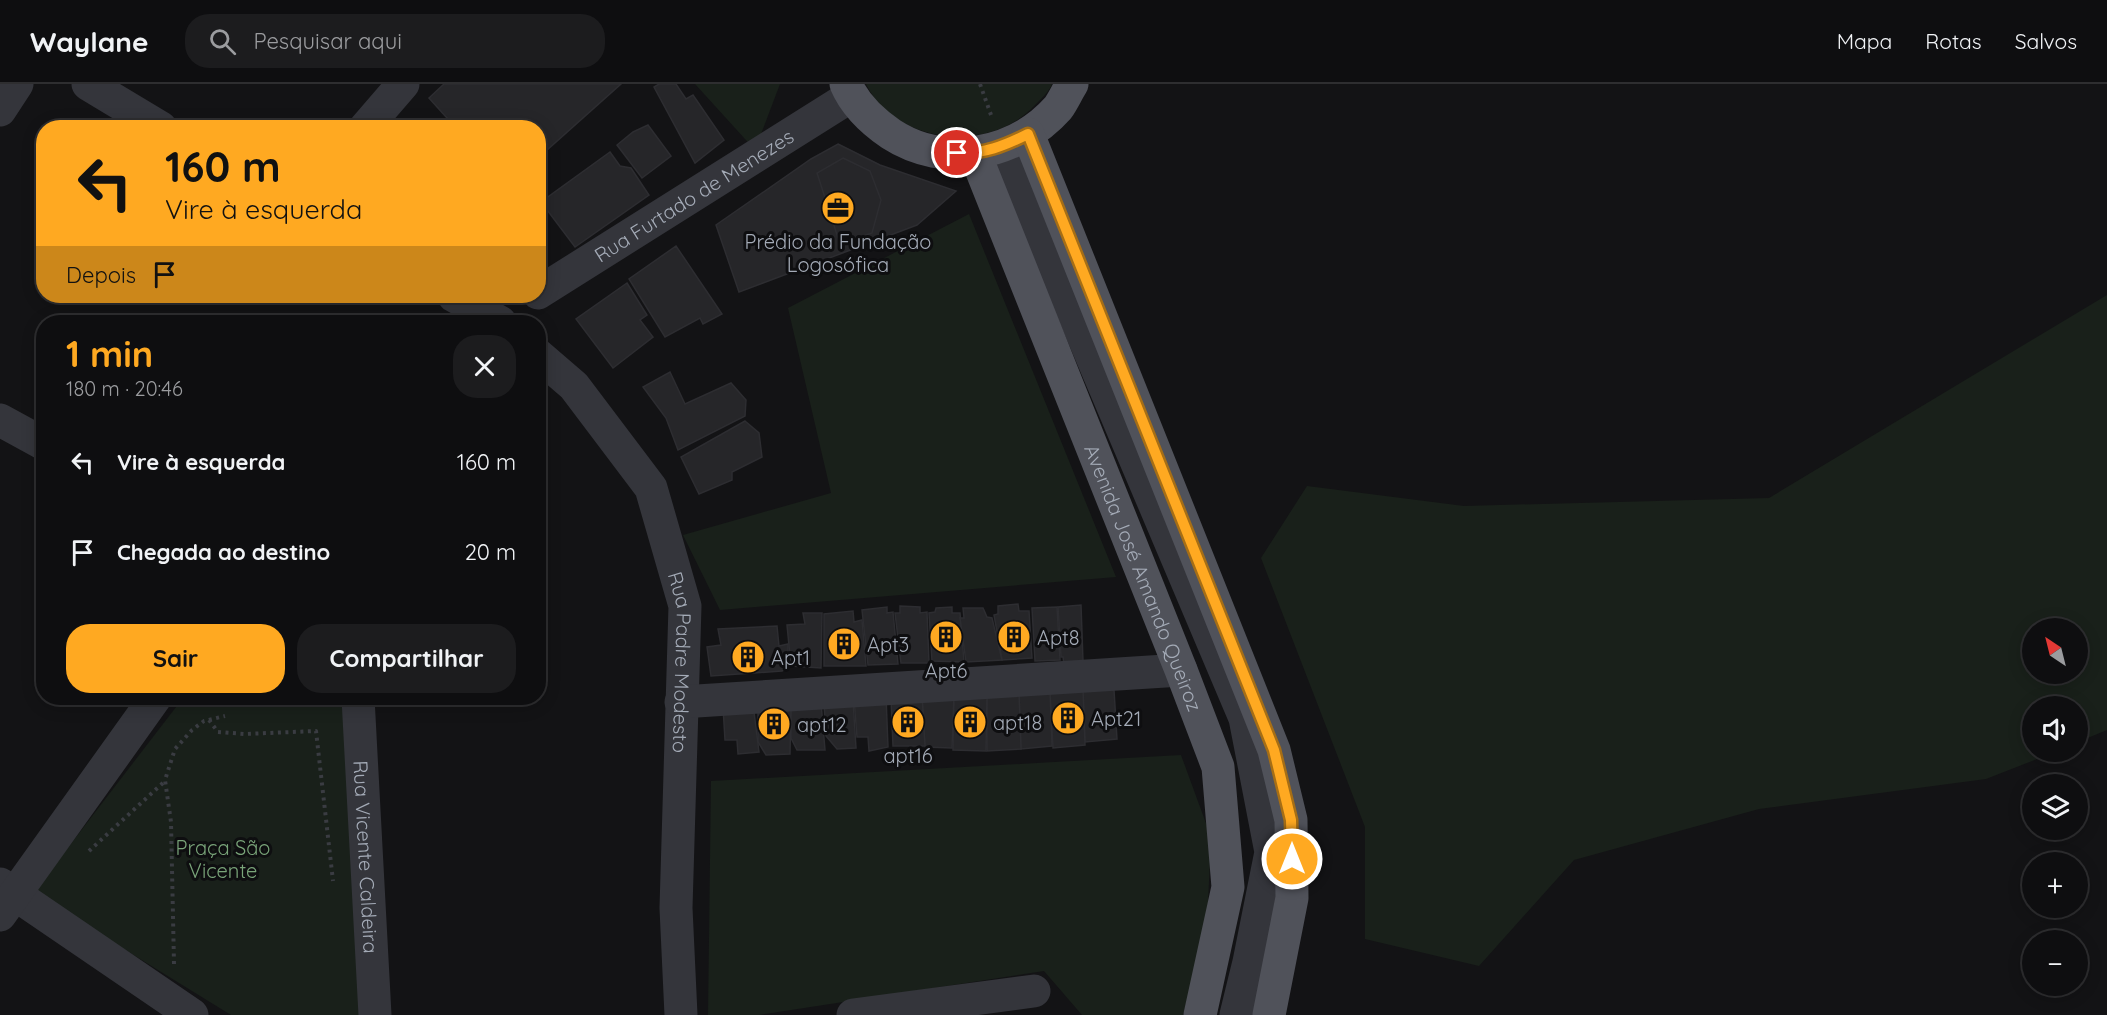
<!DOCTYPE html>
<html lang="pt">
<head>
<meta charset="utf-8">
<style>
  body { margin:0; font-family:Quicksand,sans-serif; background:#1c1c1e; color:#f1f3f6; height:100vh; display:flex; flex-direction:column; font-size:22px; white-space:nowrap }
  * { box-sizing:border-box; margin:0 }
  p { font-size:20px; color:#9b9c9f }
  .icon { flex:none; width:33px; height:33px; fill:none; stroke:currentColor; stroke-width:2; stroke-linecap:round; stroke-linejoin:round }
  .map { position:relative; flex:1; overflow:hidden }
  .drawer { position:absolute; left:36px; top:231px; width:510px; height:390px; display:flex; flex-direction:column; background:#0e0e10; border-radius:24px; box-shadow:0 3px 15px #0003,0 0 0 2px #2e2e30 }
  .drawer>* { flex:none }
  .guide { position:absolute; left:36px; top:36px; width:510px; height:183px; border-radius:24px; box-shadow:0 3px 15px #0003,0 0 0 2px #2e2e30; background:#ffa921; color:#111; overflow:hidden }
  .needle { width:39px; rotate:325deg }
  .controls { position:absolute; left:2022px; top:534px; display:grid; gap:12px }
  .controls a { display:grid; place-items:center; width:66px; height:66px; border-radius:50%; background:#0e0e10; box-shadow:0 3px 15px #0003,0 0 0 2px #2e2e30; font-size:30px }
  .pin { position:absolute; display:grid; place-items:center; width:51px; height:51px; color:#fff; margin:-26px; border:3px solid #fff; border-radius:50%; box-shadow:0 2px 6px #0007 }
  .me { position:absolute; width:66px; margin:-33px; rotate:0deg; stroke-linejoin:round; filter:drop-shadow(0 0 4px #0008) }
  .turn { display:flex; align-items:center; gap:21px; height:126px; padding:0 30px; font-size:27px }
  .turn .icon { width:78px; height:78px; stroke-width:2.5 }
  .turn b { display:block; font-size:42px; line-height:51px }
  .then { display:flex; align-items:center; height:57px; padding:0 30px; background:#0003; gap:12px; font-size:22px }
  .round { display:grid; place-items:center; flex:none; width:63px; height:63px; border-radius:24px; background:#1c1c1e }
  .overview { display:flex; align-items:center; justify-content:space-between; height:102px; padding:0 30px }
  h1 { font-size:36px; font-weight:800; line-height:45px; color:#ffa921 }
  .cta { display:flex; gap:12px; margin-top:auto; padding:12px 30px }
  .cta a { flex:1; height:69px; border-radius:24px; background:#ffa921; color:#111; font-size:24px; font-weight:800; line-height:69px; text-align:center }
  .cta a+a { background:#1c1c1e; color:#f1f3f6 }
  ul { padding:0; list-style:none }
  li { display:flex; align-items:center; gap:18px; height:90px; padding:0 30px }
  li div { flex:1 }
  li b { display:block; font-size:22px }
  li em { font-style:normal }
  header { display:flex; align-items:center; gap:36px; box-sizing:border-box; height:84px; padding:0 30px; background:#0e0e10; border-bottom:2px solid #2e2e30 }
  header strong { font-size:28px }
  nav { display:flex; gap:33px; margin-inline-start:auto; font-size:21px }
  .search { width:420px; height:54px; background:#1c1c1e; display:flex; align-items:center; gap:15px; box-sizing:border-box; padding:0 21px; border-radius:24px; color:#9b9c9f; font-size:22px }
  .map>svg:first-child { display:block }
  .green { fill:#19201a; fill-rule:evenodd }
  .building { fill:#262629; stroke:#2d2d31; stroke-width:1.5 }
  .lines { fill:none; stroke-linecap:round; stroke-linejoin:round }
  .path { stroke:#3a3c42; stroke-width:4; stroke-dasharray:3 4.5; stroke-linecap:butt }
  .minor { stroke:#34353b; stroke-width:33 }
  .major { stroke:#50525a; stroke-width:33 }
  .route-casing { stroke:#a66e15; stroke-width:15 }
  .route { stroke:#ffa921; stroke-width:10 }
  .labels { text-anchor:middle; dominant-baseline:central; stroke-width:6; stroke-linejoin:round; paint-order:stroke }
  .street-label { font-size:20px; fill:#a4abb7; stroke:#0e0e10 }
  .poi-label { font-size:20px; fill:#a4abb7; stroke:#0e0e10; text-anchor:start }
  .park-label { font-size:20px; fill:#79a479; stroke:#0e0e10 }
</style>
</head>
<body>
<header>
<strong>Waylane</strong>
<div class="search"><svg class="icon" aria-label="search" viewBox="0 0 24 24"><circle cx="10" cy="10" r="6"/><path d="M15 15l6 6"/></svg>Pesquisar aqui</div>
<nav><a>Mapa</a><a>Rotas</a><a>Salvos</a></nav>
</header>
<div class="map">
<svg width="2107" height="931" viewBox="0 0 2107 931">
  <rect width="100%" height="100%" fill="#131315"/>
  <g class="green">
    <polygon points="695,0 780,0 755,66"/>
    <path d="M866 0H1052C1049 8 1041 15 1035 21 990 70 896 61 866 0Z"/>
    <polygon points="969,130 1116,493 720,526 683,451 831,409 788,224"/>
    <path d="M2107 211V646L2078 658V622H2032V668H2055L1986 695 1759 725 1574 776 1479 882 1365 855V743L1261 474 1307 402 1464 422 1769 414ZM2078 544V590H2032V544Z"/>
    <polygon points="183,614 346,614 361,931 231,931 33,809"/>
    <polygon points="1181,671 1211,753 1207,841 1183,931 1082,931 1044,887 759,931 708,931 711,697"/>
  </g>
  <g class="building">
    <polygon points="444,0 621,0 538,74 538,44 456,44 429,14"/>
    <polygon points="659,0 676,0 686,15 693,11 724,56 695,79 654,3"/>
    <polygon points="648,41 671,72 642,94 617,61 633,48"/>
    <polygon points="838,60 880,81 956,107 917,141 739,208 716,141 811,75"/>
    <polygon points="610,68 620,82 631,84 649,111 575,163 541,118"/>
    <polygon points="843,74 870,87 881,116 872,149 840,160 817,89"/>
    <polygon points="676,162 722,230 703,240 700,234 665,253 629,195"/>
    <polygon points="627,199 647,231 640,236 653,253 613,284 576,235"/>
    <polygon points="670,288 685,320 731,299 746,316 745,332 678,366 666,334 643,303"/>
    <polygon points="745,337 759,349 762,373 732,388 732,396 699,410 681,373"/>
    <polygon points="1018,520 1019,527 1029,527 1032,574 1002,576 994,531 998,530 998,522"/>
    <polygon points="1081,521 1083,577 1064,580 1063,573 1061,573 1058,523"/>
    <polygon points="900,522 920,523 920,529 927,528 929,579 901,579 895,529 900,529"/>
    <polygon points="887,523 887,529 893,528 898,580 868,581 862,526"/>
    <polygon points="952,523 952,529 960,529 964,578 932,577 929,529 935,528 936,524"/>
    <polygon points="1057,523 1060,576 1035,577 1032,524"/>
    <polygon points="963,524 983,524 987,533 992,534 1002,576 966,578 960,534 964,534"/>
    <polygon points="853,527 854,538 862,536 866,582 824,582 824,530"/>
    <polygon points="803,529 822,529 821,584 791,582 787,541 805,540"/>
    <polygon points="777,542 779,562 788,560 788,583 782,587 711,592 707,563 721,561 718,545"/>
    <polygon points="1083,605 1114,606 1117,655 1085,658"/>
    <polygon points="1083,605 1085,661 1053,664 1050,607"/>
    <polygon points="1050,607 1052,662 1021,665 1019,609"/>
    <polygon points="1019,609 1021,665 987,667 987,610"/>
    <polygon points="954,610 987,610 986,667 953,666"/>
    <polygon points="954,610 952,664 925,663 922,611"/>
    <polygon points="922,611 925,662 893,662 891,614"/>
    <polygon points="886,612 888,663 869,667 868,653 857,653 854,615"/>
    <polygon points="853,616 856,664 837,665 826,652 824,618"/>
    <polygon points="791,619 821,619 825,666 797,666 791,654"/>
    <polygon points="791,619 790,670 766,671 758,658 758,622"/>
    <polygon points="753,620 759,668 738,670 737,656 725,656 723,623"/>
  </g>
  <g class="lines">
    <g class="path">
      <polyline points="980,0 991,31"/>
      <polyline points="209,636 218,648 245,650 316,647 333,797"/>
      <polyline points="89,767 165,697"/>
      <polyline points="174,880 171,738 165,696 175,665 192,646 204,637 225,632"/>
    </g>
    <g class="minor">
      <polyline points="88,0 161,44"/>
      <polyline points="0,26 17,0"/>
      <polyline points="365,44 403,0"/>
      <polyline points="1003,63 1245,634 1271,768 1249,878 1236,931"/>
      <path id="s1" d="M538 209 851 12"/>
      <polyline points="454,212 500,238"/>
      <path id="s2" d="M538 271 574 302 651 404 685 522 676 824 681 931"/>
      <polyline points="0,336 44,360"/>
      <path id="s3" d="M358 614 375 931"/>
      <polyline points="681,618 1181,586"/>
      <polyline points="0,800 192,931"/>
      <polyline points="0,831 155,614"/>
      <polyline points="853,931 1034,907"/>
    </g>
    <g class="major">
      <path d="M846 0C855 21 872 37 891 50 945 85 1016 71 1058 24 1063 17 1067 8 1072 0"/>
      <polyline points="1028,50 1274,666 1291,736 1292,814 1269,931"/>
      <path id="s4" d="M975 70 1181 586 1218 683 1228 803 1200 931"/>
    </g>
  </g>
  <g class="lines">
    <defs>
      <path id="route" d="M957 69C984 70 1004 62 1028 50L1274 666 1291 736 1292 775"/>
    </defs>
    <use href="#route" class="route-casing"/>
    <use href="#route" class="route"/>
  </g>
  <defs>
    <symbol id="office-disc" viewBox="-11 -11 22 22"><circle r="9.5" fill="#ffa921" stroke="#0e0e10"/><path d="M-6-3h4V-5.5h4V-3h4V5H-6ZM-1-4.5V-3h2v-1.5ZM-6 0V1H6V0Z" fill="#111"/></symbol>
    <symbol id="building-disc" viewBox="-11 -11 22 22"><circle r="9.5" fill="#ffa921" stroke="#0e0e10"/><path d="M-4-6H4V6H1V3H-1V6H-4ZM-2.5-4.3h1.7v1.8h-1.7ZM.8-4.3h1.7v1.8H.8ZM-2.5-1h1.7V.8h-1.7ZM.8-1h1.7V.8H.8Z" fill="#111"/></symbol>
  </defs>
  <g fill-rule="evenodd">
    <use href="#office-disc" x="819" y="105" width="38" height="38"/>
    <use href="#building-disc" x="927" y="534" width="38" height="38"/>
    <use href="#building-disc" x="995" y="534" width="38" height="38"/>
    <use href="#building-disc" x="825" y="541" width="38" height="38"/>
    <use href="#building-disc" x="729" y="554" width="38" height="38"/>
    <use href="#building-disc" x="1049" y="615" width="38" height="38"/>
    <use href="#building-disc" x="889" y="619" width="38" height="38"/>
    <use href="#building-disc" x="951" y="619" width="38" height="38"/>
    <use href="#building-disc" x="755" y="621" width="38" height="38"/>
  </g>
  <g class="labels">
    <g class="street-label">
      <text stroke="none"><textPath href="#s1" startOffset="184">Rua Furtado de Menezes</textPath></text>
      <text stroke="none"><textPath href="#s4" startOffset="456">Avenida José Amando Queiroz</textPath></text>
      <text stroke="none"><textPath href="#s2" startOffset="354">Rua Padre Modesto</textPath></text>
      <text stroke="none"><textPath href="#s3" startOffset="159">Rua Vicente Caldeira</textPath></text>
    </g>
    <g class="poi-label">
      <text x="838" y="157" text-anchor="middle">Prédio da Fundação<tspan x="838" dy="23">Logosófica</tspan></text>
      <text x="1037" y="553">Apt8</text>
      <text x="867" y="560">Apt3</text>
      <text x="771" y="573">Apt1</text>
      <text x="946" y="586" text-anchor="middle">Apt6</text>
      <text x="1091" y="634">Apt21</text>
      <text x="993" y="638">apt18</text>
      <text x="797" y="640">apt12</text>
      <text x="908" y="671" text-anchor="middle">apt16</text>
    </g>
    <g class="park-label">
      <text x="223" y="763">Praça São<tspan x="223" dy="23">Vicente</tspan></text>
    </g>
  </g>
</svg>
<div class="controls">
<a><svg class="needle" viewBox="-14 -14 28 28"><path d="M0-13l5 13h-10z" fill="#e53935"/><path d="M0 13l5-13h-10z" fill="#9b9c9f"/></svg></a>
<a><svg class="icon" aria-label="sound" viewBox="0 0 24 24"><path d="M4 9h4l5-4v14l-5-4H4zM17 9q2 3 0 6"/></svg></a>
<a><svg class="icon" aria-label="layers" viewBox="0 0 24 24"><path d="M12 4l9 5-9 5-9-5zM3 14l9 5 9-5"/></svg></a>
<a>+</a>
<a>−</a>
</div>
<div class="pin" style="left:957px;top:69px;background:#d93025"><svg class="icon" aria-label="arrive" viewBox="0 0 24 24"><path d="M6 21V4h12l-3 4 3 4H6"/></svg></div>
<svg class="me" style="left:1292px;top:775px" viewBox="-20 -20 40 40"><circle r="17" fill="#ffa921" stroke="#fff" stroke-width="3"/><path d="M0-11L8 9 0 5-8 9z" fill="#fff"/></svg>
<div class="guide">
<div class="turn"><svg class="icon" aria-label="left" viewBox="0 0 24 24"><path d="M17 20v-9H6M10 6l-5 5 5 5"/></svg><div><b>160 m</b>Vire à esquerda</div></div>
<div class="then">Depois<svg class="icon" aria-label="arrive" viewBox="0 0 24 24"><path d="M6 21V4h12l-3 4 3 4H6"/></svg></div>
</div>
<section class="drawer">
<div class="overview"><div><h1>1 min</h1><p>180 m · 20:46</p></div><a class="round"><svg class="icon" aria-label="close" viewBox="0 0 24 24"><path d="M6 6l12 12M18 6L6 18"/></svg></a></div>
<ul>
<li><svg class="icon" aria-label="left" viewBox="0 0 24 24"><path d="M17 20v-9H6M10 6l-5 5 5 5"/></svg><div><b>Vire à esquerda</b></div><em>160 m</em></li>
<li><svg class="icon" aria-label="arrive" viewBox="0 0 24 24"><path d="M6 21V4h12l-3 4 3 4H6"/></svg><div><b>Chegada ao destino</b></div><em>20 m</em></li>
</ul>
<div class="cta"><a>Sair</a><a>Compartilhar</a></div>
</section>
</div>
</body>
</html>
